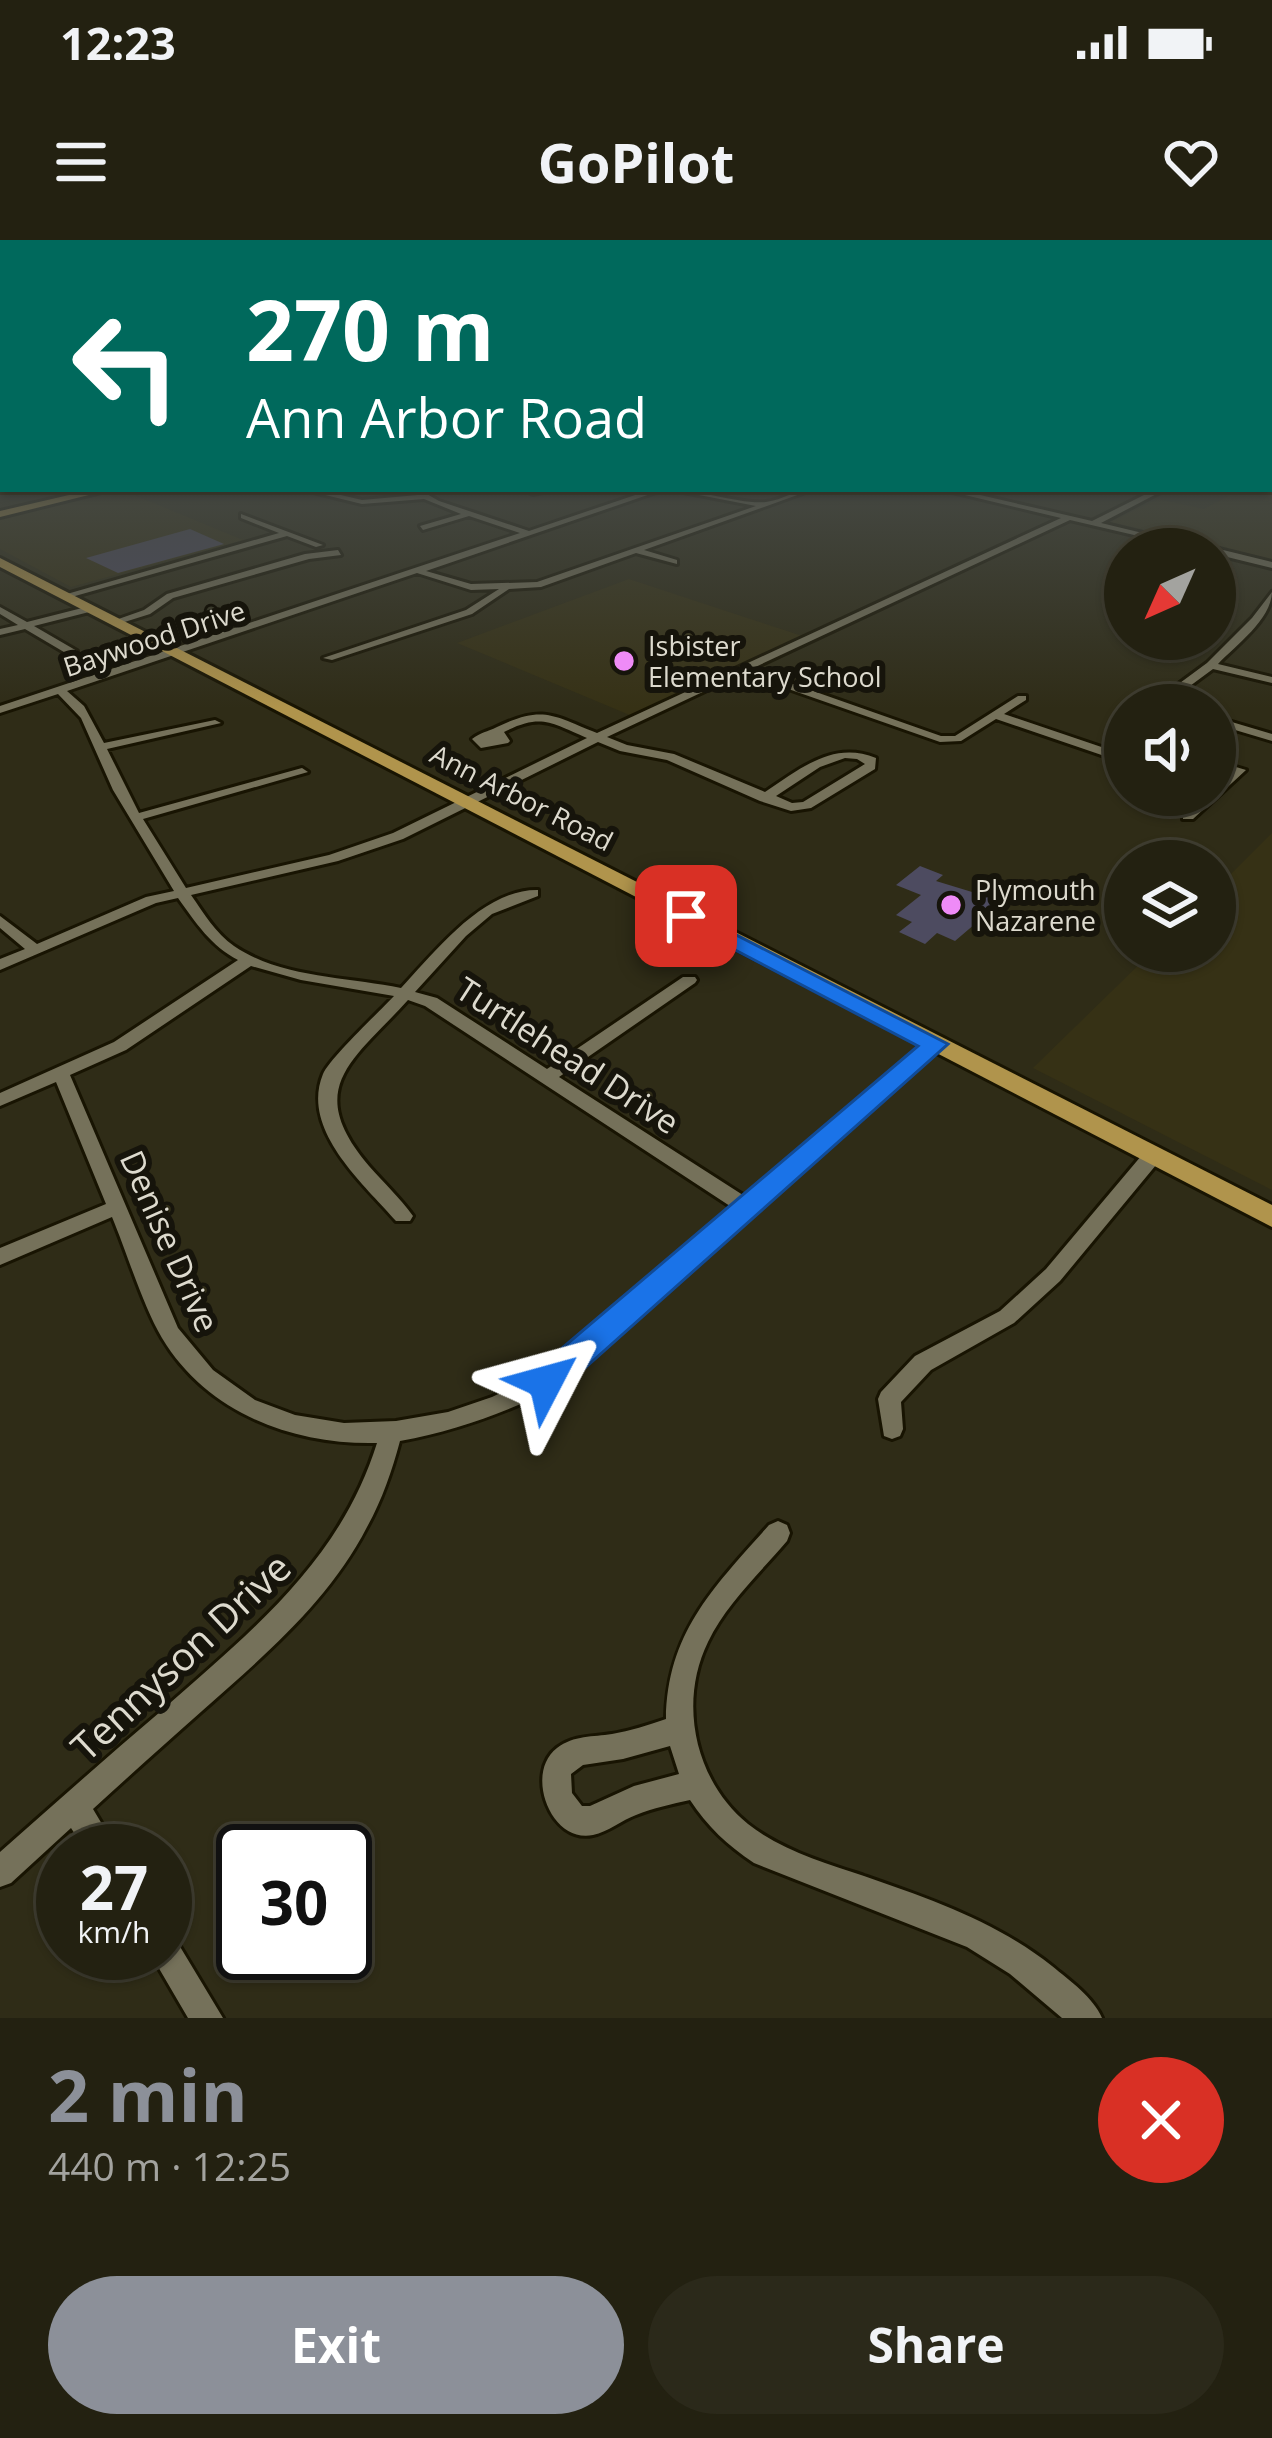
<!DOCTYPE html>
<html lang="en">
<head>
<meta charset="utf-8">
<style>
  body { margin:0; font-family:"Open Sans",sans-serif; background:#2b291a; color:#f1f3f6; height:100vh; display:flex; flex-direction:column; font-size:45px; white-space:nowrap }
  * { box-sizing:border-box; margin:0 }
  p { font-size:39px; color:#a3a39f }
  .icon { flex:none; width:66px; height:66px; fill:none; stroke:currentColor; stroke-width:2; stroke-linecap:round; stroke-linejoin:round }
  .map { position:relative; height:1778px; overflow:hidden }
  .side { display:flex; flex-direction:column; background:#232111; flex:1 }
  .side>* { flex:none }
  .banner { position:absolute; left:0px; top:0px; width:1272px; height:252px; box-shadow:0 3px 9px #0004,0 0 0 3px #403e31; background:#00695c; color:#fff; overflow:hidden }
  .needle { width:78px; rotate:225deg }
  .buttons { position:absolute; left:1104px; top:288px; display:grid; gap:24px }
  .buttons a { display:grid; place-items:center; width:132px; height:132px; border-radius:50%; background:#232111; box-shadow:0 3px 9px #0004,0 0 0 3px #403e31; font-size:60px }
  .speed { position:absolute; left:36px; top:1584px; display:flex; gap:24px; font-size:60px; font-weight:700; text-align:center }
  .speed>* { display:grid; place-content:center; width:156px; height:156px; border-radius:50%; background:#232111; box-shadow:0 3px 9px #0004,0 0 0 3px #403e31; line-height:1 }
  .speed small { font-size:30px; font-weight:400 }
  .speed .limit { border:6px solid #111; border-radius:18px; background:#fff; color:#111 }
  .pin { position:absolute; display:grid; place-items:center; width:102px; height:102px; color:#fff; margin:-51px; border-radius:24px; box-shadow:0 6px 18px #0006 }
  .me { position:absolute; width:132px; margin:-66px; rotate:51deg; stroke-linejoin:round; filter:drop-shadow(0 0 9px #0008) }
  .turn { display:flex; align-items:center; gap:42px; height:252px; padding:0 48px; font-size:54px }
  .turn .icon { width:156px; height:156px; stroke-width:2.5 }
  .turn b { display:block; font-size:84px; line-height:102px }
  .round { display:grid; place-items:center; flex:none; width:126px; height:126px; border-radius:63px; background:#2b291a }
  .headline { display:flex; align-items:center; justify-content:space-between; height:204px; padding:0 48px }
  h1 { font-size:72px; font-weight:700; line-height:90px; color:#8c9099 }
  .button { display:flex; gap:24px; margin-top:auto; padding:24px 48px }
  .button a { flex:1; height:138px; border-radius:72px; background:#8c9099; color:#fff; font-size:48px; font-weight:700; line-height:138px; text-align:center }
  .button a+a { background:#2b291a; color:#f1f3f6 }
  .status { display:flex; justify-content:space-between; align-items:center; height:84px; padding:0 60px; background:#232111; direction:ltr }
  .status svg { height:33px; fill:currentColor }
  header { display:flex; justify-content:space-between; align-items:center; height:156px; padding:0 48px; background:#232111; font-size:54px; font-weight:700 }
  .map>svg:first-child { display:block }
  .built { fill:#363115 }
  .building { fill:#4d4b60 }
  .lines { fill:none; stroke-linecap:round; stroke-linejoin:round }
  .minor-casing { stroke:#181402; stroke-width:6 }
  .major-casing { stroke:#181402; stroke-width:6 }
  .minor { fill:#75715a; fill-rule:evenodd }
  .major { fill:#b0944c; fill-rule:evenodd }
  .route { fill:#1a73e8; stroke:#114b97; stroke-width:3 }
  .poi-dot { fill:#ef8bf7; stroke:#16140b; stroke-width:4.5 }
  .labels { text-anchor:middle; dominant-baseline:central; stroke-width:12; stroke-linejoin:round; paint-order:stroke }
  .far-street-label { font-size:27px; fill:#dddace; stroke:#16140b }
  .far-poi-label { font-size:27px; fill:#dddace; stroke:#16140b; text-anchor:start }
  .street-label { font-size:33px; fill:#dddace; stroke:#16140b }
  .near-street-label { font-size:39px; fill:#dddace; stroke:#16140b }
</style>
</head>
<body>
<div class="status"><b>12:23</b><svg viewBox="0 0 49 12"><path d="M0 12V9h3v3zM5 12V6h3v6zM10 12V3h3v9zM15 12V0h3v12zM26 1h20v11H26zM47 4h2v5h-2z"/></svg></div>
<header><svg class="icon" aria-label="menu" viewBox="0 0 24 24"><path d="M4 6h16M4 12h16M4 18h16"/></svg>GoPilot<svg class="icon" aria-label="heart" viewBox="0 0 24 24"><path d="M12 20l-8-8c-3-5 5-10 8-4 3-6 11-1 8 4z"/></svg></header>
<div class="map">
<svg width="1272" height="1778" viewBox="0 0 1272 1778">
  <rect width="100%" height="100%" fill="#2f2c17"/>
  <g class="built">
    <polygon points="1272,232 1272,319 1111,282 1158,259 1204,269 1241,249 1269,249"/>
    <polygon points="122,250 243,300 71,347 0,309 0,279"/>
    <polygon points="629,339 802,396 632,476 457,403"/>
    <polygon points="1272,593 1272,950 1033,828 1153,711 1215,711 1215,650"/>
  </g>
  <g class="building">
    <polygon points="190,289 224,304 118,333 86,318"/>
    <polygon points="920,626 943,635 936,641 995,659 989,663 996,666 955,701 937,693 925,704 899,692 912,682 896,675 921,655 896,645"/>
  </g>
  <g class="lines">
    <defs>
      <g id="minor">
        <rect x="0" y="242" width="3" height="4"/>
        <path d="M301 249H315L362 260 418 255 409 249H418L439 261 529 291 653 249H665L426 331 471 344 537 342 756 266 668 249C697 249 743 265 766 262 783 260 796 249 814 249L644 310 677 320V324L636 313 541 347 509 349 472 374 332 420 323 418 466 370 499 349 471 350 417 333 67 451 84 466 104 503 215 480 221 483 107 509 139 573 302 528 308 532 143 579 186 648 329 615 393 593 587 498C551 483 542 473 504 492L510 501 508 503 481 508 472 499C481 492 487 492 497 487 543 465 552 475 597 493L1061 278 940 249H954L1092 281 1156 249H1166L1101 283 1209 309H1194L1070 280 751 429 941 496H955L1018 456H1026V460L1004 474 1125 515V523L996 479 961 501 940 502 743 433 607 497 627 505 674 514 765 552C800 529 833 500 876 518L875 529 811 568 791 571 760 561 667 520 620 511 598 502 403 599 338 621 191 655C203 672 216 694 234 706 281 738 348 737 401 748 435 712 483 649 538 650V656L492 674 466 696 415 752 437 758 547 829 683 737H695L697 740 695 743 559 837 746 957 929 800 935 799 943 804 554 1149C503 1173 455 1191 400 1201 392 1231 382 1260 367 1287 329 1361 264 1416 202 1471 166 1503 129 1536 93 1569L118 1611H86L71 1588 11 1643 0 1647V1612C53 1565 106 1518 160 1472 250 1392 340 1322 377 1203 293 1205 207 1173 162 1098 143 1066 127 1013 112 977L0 1025V1008L106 964 56 842 0 866V853L114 802 238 720C211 706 196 683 178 658L156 663 0 730V719L25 709 0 688V676L37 704 146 657 174 651 113 550 81 478 58 454 0 473V466L520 293 469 276 423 290 420 286 461 274 424 259 362 264ZM845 518 857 519 865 524 803 562 792 563 776 556 820 527ZM251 726 301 740 394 756C379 772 330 818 323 834 300 890 364 944 396 981H410L413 976C400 958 383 942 369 926 302 847 354 820 408 760L425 766 733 968 538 1135 492 1157 448 1172 396 1181 344 1183 295 1175 255 1160 213 1130 178 1088 70 835 126 810Z"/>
        <polygon points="538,249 559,249 533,254 529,252"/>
        <polygon points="241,274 323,305 316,307 287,296 68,358 60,356 279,293 241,278"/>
        <polygon points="1215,308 1272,322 1272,328 1215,314 1213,309"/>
        <polygon points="338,310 341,315 309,319 173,358 150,374 115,385 110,382 144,370 167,354 305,314"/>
        <path d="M1272 352C1271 380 1236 405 1218 424L1272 437V443L1213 429 1175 457 1178 465H1166L1165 454 1207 423 1252 378Z"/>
        <polygon points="90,366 93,367 93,371 34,386 77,411 77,415 69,415 25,389 0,395 0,389 18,385 0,374 0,367 27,382"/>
        <polygon points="1215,477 1272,494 1272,501 1215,484"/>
        <polygon points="1236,527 1246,530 1193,579 1183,579 1183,573 1205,555 1215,555 1215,546"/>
        <polygon points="1154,907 1161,909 1163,914 1161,919 1060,1041 1014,1083 931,1130 901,1162 903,1189 900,1196 892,1199 884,1196 878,1159 881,1152 915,1116 1000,1071 1046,1029 1147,909"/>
        <path d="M778 1281 787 1285 790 1293 787 1301C760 1333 726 1364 708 1402 678 1463 695 1541 748 1584 781 1610 825 1623 864 1636 930 1659 997 1682 1052 1726 1070 1741 1093 1757 1102 1778H1062L1010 1734 967 1707 754 1623C727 1605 708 1587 690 1560 672 1564 653 1568 636 1575 622 1580 608 1592 593 1595 551 1604 524 1533 557 1508 574 1495 593 1497 612 1494 630 1491 648 1485 666 1479 667 1392 715 1346 769 1285ZM670 1506 679 1534 634 1546 590 1566H582L572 1553 571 1534 583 1525 623 1519Z"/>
        <polygon points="165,1695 176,1700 223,1778 188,1778 150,1713 165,1713"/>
      </g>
      <g id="major">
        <polygon points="95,249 113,249 0,277 0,271"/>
        <polygon points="0,318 1272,965 1272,987 0,327"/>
      </g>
    </defs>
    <use href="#minor" class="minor-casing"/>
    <use href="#major" class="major-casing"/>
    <use href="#minor" class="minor"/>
    <use href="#major" class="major"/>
  </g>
  <linearGradient id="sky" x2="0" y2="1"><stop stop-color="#1a180d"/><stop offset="0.47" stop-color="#474b47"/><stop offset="1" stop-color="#474b47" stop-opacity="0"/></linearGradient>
  <rect width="1272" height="468" fill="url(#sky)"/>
  <polygon class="route" points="686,669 948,804 558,1152 546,1156 534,1152 530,1142 534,1132 918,806 678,680 675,676"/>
  <g class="poi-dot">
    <circle cx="624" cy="421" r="12"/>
    <circle cx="951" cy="665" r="12"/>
  </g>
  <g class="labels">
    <g class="far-street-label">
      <text transform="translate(154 398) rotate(-18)">Baywood Drive</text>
      <text transform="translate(522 557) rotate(27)">Ann Arbor Road</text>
    </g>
    <g class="far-poi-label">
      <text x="648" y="405">Isbister<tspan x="648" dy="31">Elementary School</tspan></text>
      <text x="975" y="649">Plymouth<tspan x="975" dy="31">Nazarene</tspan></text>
    </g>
    <g class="street-label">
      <text transform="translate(568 815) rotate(33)">Turtlehead Drive</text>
      <text transform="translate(170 1001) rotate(66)">Denise Drive</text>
    </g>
    <g class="near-street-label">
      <text transform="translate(180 1416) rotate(-43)">Tennyson Drive</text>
    </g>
  </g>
</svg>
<div class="buttons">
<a><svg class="needle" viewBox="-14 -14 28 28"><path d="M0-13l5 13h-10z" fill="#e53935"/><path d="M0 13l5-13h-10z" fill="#a3a39f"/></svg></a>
<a><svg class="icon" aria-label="sound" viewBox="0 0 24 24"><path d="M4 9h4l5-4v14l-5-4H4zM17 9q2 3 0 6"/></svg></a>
<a><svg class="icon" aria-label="layers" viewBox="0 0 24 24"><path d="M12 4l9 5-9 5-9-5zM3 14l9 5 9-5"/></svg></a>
</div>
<div class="speed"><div>27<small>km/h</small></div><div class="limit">30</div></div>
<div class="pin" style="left:686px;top:676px;background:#d93025"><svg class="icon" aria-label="arrive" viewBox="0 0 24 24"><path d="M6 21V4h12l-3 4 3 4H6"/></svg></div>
<svg class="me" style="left:546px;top:1142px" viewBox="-20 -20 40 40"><path d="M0-17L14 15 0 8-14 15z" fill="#1a73e8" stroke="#fff" stroke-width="4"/></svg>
<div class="banner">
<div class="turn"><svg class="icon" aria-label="left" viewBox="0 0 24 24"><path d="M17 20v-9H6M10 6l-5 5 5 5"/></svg><div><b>270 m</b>Ann Arbor Road</div></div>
</div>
</div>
<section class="side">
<div class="headline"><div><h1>2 min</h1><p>440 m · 12:25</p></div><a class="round" style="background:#d93025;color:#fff"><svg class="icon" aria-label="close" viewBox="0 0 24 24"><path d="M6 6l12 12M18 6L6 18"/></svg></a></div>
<div class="button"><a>Exit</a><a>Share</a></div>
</section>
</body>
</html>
